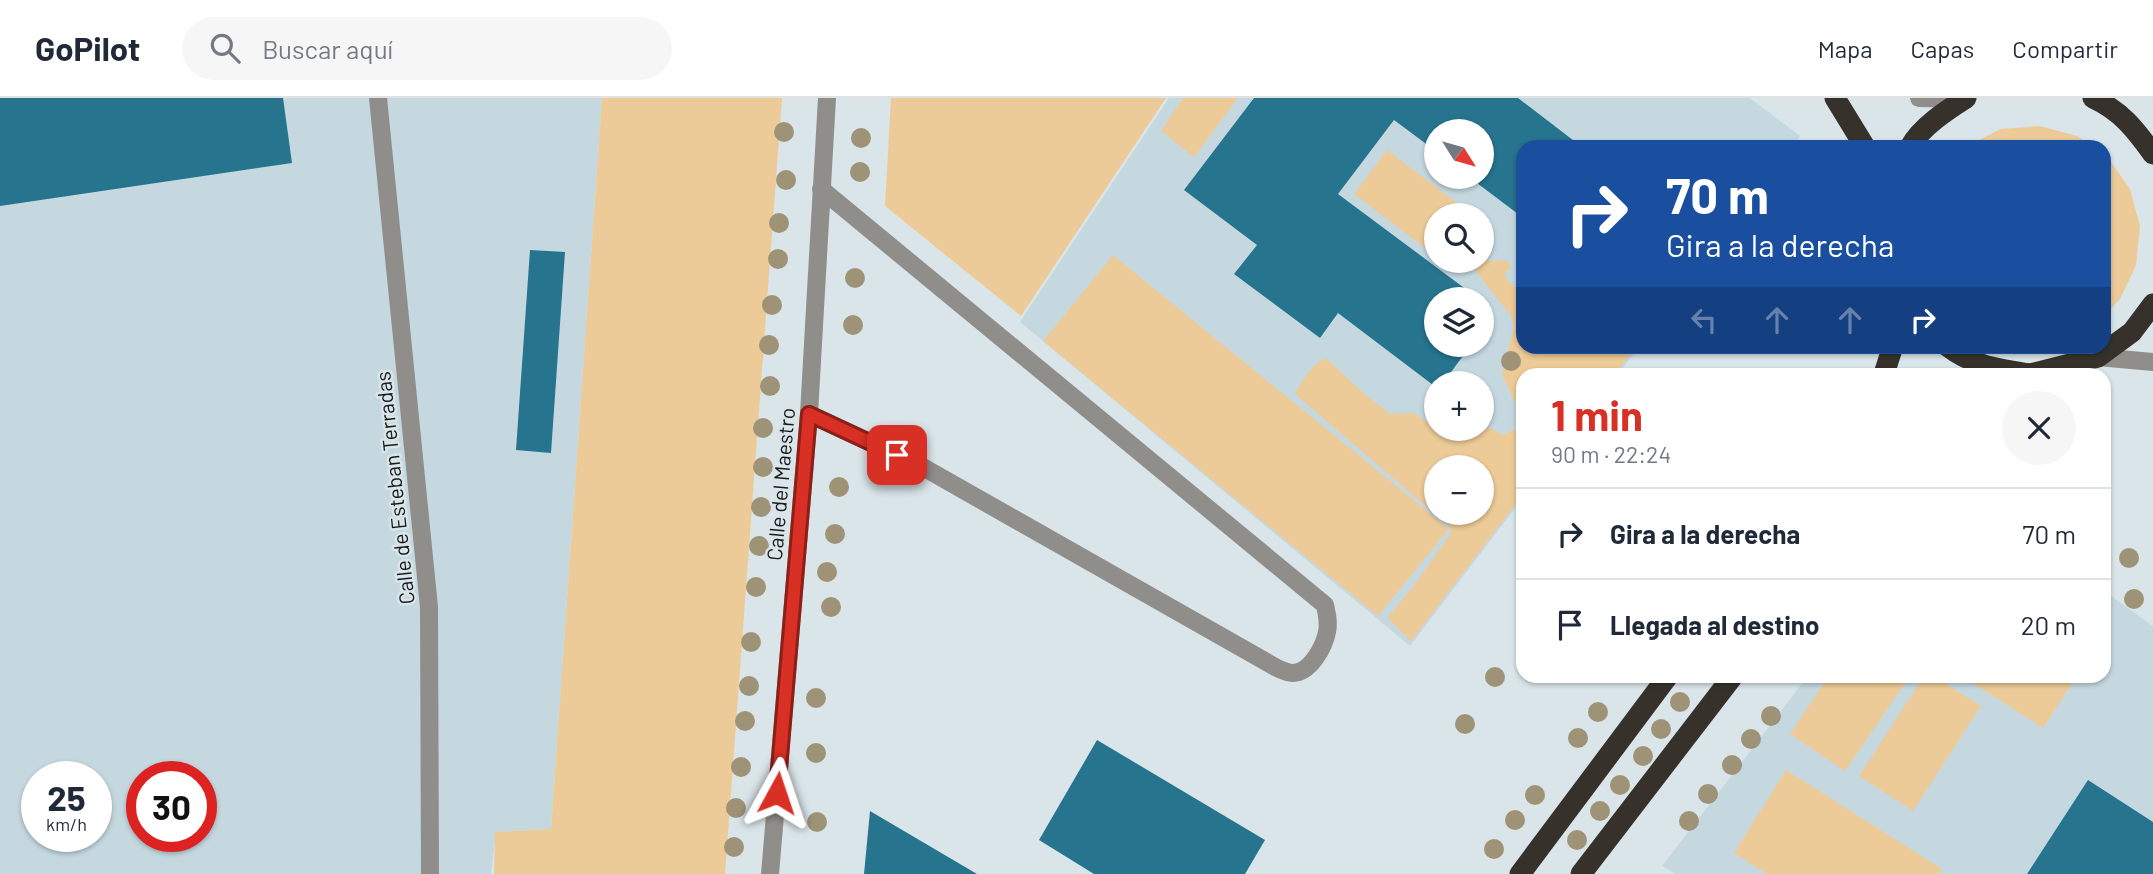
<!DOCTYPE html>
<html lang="es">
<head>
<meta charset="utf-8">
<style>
  body { margin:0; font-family:Barlow,sans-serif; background:#f6f6f7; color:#1f2937; height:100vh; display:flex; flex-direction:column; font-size:26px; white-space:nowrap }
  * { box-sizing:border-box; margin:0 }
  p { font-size:23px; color:#747a83 }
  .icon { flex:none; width:38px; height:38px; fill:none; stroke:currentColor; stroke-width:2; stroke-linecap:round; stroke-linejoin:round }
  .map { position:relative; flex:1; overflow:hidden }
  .side { position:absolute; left:1516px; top:270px; width:595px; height:315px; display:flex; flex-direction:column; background:#fff; border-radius:21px; box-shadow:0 2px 5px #0004 }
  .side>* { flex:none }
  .guide { position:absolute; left:1516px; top:42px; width:595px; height:214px; border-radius:21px; box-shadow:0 2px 5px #0004; background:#1a4fa0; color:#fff; overflow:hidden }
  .needle { width:46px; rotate:127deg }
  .tools { position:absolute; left:1424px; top:21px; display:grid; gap:14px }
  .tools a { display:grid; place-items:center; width:70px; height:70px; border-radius:50%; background:#fff; box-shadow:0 2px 5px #0004; font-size:35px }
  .speed { position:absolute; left:21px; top:663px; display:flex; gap:14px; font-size:35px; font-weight:700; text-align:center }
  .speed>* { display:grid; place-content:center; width:91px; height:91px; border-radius:50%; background:#fff; box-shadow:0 2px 5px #0004; line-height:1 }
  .speed small { font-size:18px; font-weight:400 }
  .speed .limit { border:10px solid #d22; background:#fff; color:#111 }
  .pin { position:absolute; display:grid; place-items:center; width:60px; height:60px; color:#fff; margin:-30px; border-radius:14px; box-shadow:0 4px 10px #0006 }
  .me { position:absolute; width:77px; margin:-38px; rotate:5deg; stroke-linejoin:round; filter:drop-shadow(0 0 5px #0008) }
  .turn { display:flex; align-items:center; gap:24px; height:147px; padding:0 35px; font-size:32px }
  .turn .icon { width:91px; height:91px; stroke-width:2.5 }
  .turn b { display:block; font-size:49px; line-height:60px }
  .lanes { display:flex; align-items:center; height:66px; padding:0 35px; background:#0003; justify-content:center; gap:35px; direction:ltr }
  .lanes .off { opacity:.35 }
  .round { display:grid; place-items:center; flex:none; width:74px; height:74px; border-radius:37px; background:#f6f6f7 }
  .headline { display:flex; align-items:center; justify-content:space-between; height:119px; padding:0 35px }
  h1 { font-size:42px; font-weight:700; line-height:52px; color:#d93025 }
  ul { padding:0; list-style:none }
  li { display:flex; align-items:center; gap:21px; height:91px; padding:0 35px; border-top:2px solid #e0e1e3 }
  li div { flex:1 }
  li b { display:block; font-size:26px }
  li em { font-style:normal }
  header { display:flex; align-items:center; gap:42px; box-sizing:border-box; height:98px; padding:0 35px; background:#fff; border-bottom:2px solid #e0e1e3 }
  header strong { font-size:33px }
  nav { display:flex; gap:38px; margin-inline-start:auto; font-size:24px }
  .search { width:490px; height:63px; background:#f6f6f7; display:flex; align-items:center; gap:18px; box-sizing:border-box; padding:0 24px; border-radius:38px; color:#747a83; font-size:26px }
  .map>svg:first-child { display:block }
  .built { fill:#c5d8e0; fill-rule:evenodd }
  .green { fill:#edcb98; fill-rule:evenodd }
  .building { fill:#26748e }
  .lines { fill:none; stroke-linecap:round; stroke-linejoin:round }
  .lane { stroke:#908e8a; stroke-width:18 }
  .street { stroke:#908e8a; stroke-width:18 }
  .highway { stroke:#36322b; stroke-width:21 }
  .tree { fill:#9f9377 }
  .route-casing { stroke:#8d1f18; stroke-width:18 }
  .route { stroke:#d93025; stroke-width:12 }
  .labels { text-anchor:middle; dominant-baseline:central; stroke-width:5; stroke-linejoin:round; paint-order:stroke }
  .street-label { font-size:21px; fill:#161a1b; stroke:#dae5e9 }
</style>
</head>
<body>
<header>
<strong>GoPilot</strong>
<div class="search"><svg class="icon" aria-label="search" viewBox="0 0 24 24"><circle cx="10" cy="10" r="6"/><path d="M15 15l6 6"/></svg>Buscar aquí</div>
<nav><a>Mapa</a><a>Capas</a><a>Compartir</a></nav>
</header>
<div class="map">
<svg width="2153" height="776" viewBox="0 0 2153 776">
  <rect width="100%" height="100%" fill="#dae5e9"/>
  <g class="built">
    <path d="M0 0H602L551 731 496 734 491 776H0ZM37 679H96V738H37ZM142 679H201V738H142Z"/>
    <path d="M1169 0H1750L1800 38 1792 49H1522V248L1639 249 1618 276H1522V401L1410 548 1020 224ZM1437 33H1482V79H1437ZM1437 117H1482V163H1437ZM1437 201H1482V247H1437ZM1437 285H1482V331H1437ZM1437 369H1482V415H1437Z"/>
    <polygon points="2104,493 2153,528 2153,776 1676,776 1662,768 1808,578 2104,578"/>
  </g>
  <g class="green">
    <polygon points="602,0 782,0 725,776 494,776 495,734 551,731"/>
    <polygon points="891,0 1166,0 1021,218 885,108"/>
    <polygon points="1183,0 1238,0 1194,59 1161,33"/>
    <polygon points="2040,28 2077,38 2093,49 1965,49 2001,31"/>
    <polygon points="1387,52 1473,117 1437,117 1437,159 1354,96"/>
    <polygon points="2104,57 2108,60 2130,91 2140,128 2136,167 2120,201 2104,218"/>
    <polygon points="1113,157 1449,431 1378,518 1043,243"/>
    <path d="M1482 159 1494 164 1501 161 1509 164 1511 169 1505 176C1507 185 1515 189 1522 193V248H1599L1603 251H1610L1612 249H1636L1615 276H1522V398L1411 543 1387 520 1412 490 1451 435 1450 429 1295 296C1303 283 1310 267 1326 260L1361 293 1390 316 1414 315 1437 331 1475 332 1490 330 1503 337 1518 330 1520 315 1502 277 1514 228 1511 218 1471 167 1477 163H1482ZM1437 369H1482V415H1437Z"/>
    <polygon points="1829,578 1910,578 1845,673 1790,636"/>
    <polygon points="1924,578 1934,578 1981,608 1913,713 1859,678"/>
    <polygon points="1962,578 2077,578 2043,630"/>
    <polygon points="1786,672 1942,771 1939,776 1767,776 1734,755"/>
  </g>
  <g class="building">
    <polygon points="0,0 283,0 292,65 0,108"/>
    <polygon points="1254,0 1518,0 1582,49 1522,49 1522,119 1469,79 1482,79 1482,33 1437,33 1437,54 1394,22 1338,96 1479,201 1437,201 1437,247 1471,247 1443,285 1437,285 1437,290 1338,215 1320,240 1234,176 1257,147 1184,92"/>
    <polygon points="530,152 565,154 551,355 516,352"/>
    <polygon points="1097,642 1265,742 1245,776 1094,776 1039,742"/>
    <polygon points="2088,682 2153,724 2153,776 2027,776"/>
    <polygon points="870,713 977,776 864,776"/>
  </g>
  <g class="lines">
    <path class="lane" d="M809 316 921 368 1277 570C1282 572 1288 575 1293 575 1310 575 1324 549 1327 534 1329 525 1327 516 1325 507L821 91"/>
    <g class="street">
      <polyline points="378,0 429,509 430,776"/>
      <polyline points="1919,0 1964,1"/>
      <polyline points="2098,259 2153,264"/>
      <polyline points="770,776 809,316 827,0"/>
    </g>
    <g class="highway">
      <polyline points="1835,0 1865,49"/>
      <path d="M2093 0C2121 13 2135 31 2153 56"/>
      <path d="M1910 49C1921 29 1947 12 1966 0"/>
      <path d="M1947 248C1973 268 1997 271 2029 276"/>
      <polyline points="1884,276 1893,248"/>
      <polyline points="2030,276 2098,259 2132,234 2153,206"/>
      <polyline points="1520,776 1668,578"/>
      <polyline points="1581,776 1733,578"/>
    </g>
  </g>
  <g class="tree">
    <circle cx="784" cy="34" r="10"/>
    <circle cx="861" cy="40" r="10"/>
    <circle cx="860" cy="74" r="10"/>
    <circle cx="786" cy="82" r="10"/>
    <circle cx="779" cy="125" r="10"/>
    <circle cx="778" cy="161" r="10"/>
    <circle cx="855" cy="180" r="10"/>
    <circle cx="772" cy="207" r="10"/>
    <circle cx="853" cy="227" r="10"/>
    <circle cx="769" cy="247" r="10"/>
    <circle cx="1511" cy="263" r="10"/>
    <circle cx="770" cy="288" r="10"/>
    <circle cx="763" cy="330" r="10"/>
    <circle cx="763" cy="369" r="10"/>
    <circle cx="839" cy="389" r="10"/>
    <circle cx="761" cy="409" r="10"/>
    <circle cx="835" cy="436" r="10"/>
    <circle cx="759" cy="448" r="10"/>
    <circle cx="2129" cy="460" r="10"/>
    <circle cx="827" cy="474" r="10"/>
    <circle cx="756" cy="489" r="10"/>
    <circle cx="2134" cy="501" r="10"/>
    <circle cx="831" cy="509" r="10"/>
    <circle cx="751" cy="544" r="10"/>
    <circle cx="1495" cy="579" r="10"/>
    <circle cx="749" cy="588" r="10"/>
    <circle cx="816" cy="600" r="10"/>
    <circle cx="1680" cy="604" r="10"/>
    <circle cx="1598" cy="614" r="10"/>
    <circle cx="1771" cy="618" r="10"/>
    <circle cx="745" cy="623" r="10"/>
    <circle cx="1465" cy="626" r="10"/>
    <circle cx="1661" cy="631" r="10"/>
    <circle cx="1578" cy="640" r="10"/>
    <circle cx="1751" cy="641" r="10"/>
    <circle cx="816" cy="655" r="10"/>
    <circle cx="1643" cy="658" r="10"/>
    <circle cx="1732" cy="667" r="10"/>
    <circle cx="741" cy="669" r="10"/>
    <circle cx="1620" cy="687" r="10"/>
    <circle cx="1708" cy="696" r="10"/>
    <circle cx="1535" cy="697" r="10"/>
    <circle cx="736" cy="710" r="10"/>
    <circle cx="1600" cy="713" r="10"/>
    <circle cx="1515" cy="722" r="10"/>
    <circle cx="1689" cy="723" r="10"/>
    <circle cx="817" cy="724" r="10"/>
    <circle cx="1577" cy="742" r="10"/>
    <circle cx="734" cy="749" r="10"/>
    <circle cx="1494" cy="751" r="10"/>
  </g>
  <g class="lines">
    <defs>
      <polyline id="route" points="777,695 809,316 897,357"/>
    </defs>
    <use href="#route" class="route-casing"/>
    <use href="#route" class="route"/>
  </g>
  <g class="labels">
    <g class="street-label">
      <text transform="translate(780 386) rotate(-85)">Calle del Maestro</text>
      <text transform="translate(394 390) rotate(-96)">Calle de Esteban Terradas</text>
    </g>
  </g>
</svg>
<div class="tools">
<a><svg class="needle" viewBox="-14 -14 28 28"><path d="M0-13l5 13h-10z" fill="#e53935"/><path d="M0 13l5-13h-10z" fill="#747a83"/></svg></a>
<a><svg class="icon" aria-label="search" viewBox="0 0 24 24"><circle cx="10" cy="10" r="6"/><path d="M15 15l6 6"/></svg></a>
<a><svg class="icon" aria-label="layers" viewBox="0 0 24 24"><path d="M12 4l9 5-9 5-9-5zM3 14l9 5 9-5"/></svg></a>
<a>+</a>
<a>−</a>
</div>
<div class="speed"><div>25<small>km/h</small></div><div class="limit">30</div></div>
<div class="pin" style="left:897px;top:357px;background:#d93025"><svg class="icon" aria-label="arrive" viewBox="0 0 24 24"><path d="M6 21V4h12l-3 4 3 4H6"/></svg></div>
<svg class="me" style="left:777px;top:695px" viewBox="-20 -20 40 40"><path d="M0-17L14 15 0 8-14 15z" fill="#d93025" stroke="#fff" stroke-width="4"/></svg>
<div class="guide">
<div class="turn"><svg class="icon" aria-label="right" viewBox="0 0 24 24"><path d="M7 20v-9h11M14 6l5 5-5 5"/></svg><div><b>70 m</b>Gira a la derecha</div></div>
<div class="lanes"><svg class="icon off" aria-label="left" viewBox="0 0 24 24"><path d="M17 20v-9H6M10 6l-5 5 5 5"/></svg><svg class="icon off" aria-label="ahead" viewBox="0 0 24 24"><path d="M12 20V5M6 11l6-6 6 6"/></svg><svg class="icon off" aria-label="ahead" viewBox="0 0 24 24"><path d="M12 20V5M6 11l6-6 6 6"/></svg><svg class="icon" aria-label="right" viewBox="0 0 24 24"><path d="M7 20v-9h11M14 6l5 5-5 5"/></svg></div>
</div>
<section class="side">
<div class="headline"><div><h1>1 min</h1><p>90 m · 22:24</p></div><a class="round"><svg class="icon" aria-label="close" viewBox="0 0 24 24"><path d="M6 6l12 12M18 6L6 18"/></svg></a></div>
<ul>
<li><svg class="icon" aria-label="right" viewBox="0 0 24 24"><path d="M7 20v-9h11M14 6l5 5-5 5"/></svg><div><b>Gira a la derecha</b></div><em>70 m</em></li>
<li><svg class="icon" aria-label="arrive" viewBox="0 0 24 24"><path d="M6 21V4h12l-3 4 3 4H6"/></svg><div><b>Llegada al destino</b></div><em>20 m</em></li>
</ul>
</section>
</div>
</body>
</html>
